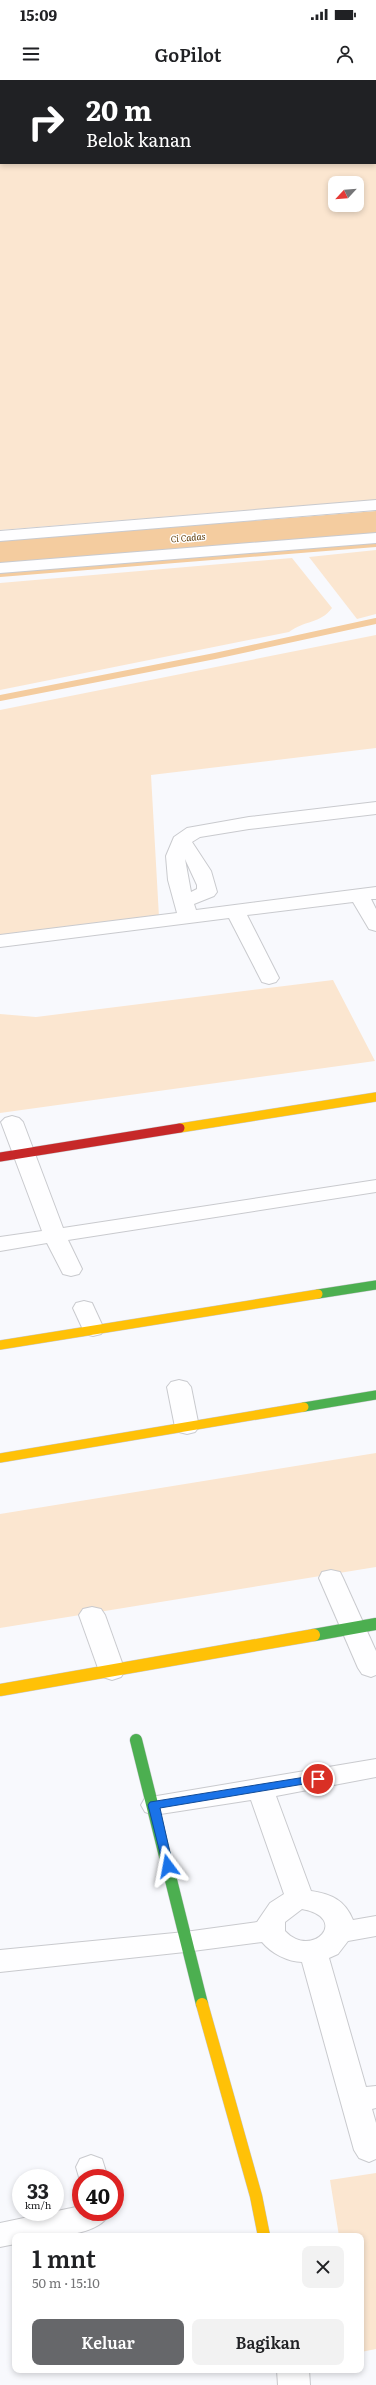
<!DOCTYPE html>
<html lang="id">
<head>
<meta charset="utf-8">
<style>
  body { margin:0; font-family:Literata,serif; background:#f2f2f2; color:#202124; height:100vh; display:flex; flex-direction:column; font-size:15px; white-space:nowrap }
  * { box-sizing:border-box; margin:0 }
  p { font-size:13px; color:#757577 }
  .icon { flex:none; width:22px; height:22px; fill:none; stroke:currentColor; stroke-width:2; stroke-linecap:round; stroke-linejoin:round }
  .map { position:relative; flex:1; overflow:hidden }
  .panel { position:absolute; left:12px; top:2153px; width:352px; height:140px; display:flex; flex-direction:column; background:#fff; border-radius:8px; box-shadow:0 2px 6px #0003 }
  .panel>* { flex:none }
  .hud { position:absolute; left:0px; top:0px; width:376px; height:84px; box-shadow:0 2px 6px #0003; background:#202124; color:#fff; overflow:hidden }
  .needle { width:26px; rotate:244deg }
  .controls { position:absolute; left:328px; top:96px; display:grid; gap:8px }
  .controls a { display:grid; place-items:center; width:36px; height:36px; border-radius:8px; background:#fff; box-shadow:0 2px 6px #0003; font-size:20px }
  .speed { position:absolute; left:12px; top:2089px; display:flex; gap:8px; font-size:20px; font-weight:700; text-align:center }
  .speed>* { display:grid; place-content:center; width:52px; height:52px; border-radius:50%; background:#fff; box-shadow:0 2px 6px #0003; line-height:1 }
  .speed small { font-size:10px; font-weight:400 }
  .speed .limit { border:6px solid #d22; background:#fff; color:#111 }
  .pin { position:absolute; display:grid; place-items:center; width:34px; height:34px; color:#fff; margin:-17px; border:2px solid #fff; border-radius:50%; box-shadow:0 1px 4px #0007 }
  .me { position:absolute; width:44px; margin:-22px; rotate:347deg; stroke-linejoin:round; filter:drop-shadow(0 0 3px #0008) }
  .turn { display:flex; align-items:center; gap:14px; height:84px; padding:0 20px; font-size:18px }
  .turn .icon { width:52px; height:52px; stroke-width:2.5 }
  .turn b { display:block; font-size:28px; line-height:34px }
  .round { display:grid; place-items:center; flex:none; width:42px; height:42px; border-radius:8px; background:#f2f2f2 }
  .headline { display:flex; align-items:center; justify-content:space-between; height:68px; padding:0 20px }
  h1 { font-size:24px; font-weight:600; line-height:30px }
  .action { display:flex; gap:8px; margin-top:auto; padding:8px 20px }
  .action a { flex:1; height:46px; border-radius:8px; background:#66676a; color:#fff; font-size:16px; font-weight:600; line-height:46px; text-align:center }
  .action a+a { background:#f2f2f2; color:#202124 }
  .status { display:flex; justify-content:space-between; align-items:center; height:28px; padding:0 20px; background:#fff; direction:ltr }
  .status svg { height:11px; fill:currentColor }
  header { display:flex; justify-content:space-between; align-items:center; height:52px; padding:0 20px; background:#fff; font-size:18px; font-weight:600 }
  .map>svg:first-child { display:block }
  .green { fill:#fbe6d0; fill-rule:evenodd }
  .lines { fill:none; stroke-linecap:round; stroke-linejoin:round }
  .stream { stroke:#f4cc9f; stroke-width:6 }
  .river { fill:#f4cc9f; fill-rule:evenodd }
  .street-casing { stroke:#c9cace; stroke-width:2 }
  .fast-far1-casing { stroke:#c9cace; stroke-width:10 }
  .fast-casing { stroke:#c9cace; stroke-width:13 }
  .slow-far1-casing { stroke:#c9cace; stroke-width:10 }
  .slow-casing { stroke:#c9cace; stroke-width:13 }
  .jam-casing { stroke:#c9cace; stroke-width:10 }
  .street { fill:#fefeff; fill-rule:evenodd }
  .fast-far1 { stroke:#4caf50; stroke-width:9 }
  .fast { stroke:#4caf50; stroke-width:12 }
  .slow-far1 { stroke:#ffc107; stroke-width:9 }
  .slow { stroke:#ffc107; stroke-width:12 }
  .jam { stroke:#c62828; stroke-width:9 }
  .route { fill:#1a73e8; stroke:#114b97 }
  .labels { text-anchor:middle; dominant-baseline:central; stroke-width:3; stroke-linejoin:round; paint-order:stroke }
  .far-water-label { font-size:9px; font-style:italic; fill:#5a3600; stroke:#fff }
</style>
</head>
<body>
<div class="status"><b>15:09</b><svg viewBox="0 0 49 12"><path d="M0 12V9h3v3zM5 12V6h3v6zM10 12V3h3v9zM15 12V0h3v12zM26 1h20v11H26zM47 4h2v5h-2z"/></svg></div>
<header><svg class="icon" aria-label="menu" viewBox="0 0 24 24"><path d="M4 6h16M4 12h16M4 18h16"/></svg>GoPilot<svg class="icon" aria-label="person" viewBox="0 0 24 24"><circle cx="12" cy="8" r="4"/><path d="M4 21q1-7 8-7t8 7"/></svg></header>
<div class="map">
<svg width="376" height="2305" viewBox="0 0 376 2305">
  <rect width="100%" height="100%" fill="#f8f9fd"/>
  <g class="green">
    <path d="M0 0H376V420L0 450ZM1 1H375V83H1ZM335 103H357V125H335Z"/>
    <polygon points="376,470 376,534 357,539 309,477"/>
    <path d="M292 478 332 528C320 544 305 540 289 552L0 610V503Z"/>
    <polygon points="376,555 376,668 151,695 159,837 0,857 0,630"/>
    <polygon points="333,900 375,981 0,1033 0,934 36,937"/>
    <polygon points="376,1373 376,1487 0,1548 0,1434"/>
    <polygon points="376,2093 376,2269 361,2272 361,2156 339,2156 330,2100"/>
  </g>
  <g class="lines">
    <g class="stream">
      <polyline points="0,494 376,464"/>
      <polyline points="0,618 215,576 376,541"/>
    </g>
    <polygon class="river" points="376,431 376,453 0,483 0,461"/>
    <defs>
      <g id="street">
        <polygon points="376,420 376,430 0,461 0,451"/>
        <polygon points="376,453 376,463 0,493 0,483"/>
        <path d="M376 722V734L249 749 200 757 192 762 211 791 217 812 214 816 194 824 196 830 376 807V819H371L376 829V851L369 849 353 822 247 835 279 898 276 902 269 904 262 902 229 838 0 867V855L177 833 168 800 166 776 174 757 187 748 249 737ZM185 779 197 805V809L191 812Z"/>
        <polygon points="12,1036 19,1038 23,1042 63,1148 376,1100 376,1112 68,1160 82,1189 79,1194 71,1196 63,1194 47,1163 0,1171 0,1157 42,1151 1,1042 5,1038"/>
        <polygon points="84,1221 92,1223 104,1249 101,1254 93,1256 85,1254 73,1228 76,1223"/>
        <polygon points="179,1300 187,1302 191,1307 199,1347 195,1352 187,1354 179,1352 175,1347 167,1307 171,1302"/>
        <polygon points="331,1490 340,1492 343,1498 376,1571 376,1595 371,1597 362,1594 358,1588 319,1498 322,1492"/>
        <polygon points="92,1527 101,1529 105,1535 125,1591 121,1597 112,1600 103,1597 99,1591 79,1535 83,1529"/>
        <path d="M376 1679V1697L276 1716 311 1811C331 1814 345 1820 353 1840L376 1836V1856L348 1861 338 1874 329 1878 366 2007 376 2006V2028L372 2029 376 2043V2079L369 2082 359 2078 354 2070 302 1882C288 1882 271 1873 262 1862L185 1872 0 1892V1870L185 1852 257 1842 270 1823 284 1814 251 1720 154 1735 145 1732 141 1725 145 1718ZM302 1829C351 1838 312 1880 285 1851V1842Z"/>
        <polygon points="91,2075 102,2079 108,2098 81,2098 81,2104 76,2087 80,2079"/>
        <path d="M81 2126V2132H111C97 2160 43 2156 15 2156V2164L0 2167V2143Z"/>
        <polygon points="277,2290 309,2290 310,2305 278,2305"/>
      </g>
      <g id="fast-far1">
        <polyline points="318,1214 376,1205"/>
        <polyline points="304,1327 376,1315"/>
      </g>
      <g id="fast">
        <polyline points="314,1555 376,1544"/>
        <polyline points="136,1660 202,1924"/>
      </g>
      <g id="slow-far1">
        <polyline points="180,1048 376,1017"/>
        <polyline points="0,1265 318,1214"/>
        <polyline points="0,1378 304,1327"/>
      </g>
      <g id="slow">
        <polyline points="0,1610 314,1555"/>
        <polyline points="202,1924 256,2116 264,2156"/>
      </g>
      <polyline id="jam" points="0,1077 180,1048"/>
    </defs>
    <use href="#street" class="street-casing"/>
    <use href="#fast-far1" class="fast-far1-casing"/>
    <use href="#fast" class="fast-casing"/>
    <use href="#slow-far1" class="slow-far1-casing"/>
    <use href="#slow" class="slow-casing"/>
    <use href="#jam" class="jam-casing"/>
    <use href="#street" class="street"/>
    <use href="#fast-far1" class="fast-far1"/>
    <use href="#fast" class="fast"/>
    <use href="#slow-far1" class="slow-far1"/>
    <use href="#slow" class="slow"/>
    <use href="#jam" class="jam"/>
  </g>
  <polygon class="route" points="318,1695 323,1699 322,1701 160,1728 173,1786 172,1789 164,1789 148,1725 150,1722"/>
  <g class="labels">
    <g class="far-water-label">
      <text transform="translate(188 457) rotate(-5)">Ci Cadas</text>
    </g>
  </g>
</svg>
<div class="controls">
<a><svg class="needle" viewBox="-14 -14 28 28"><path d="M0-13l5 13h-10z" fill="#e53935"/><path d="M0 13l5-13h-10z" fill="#757577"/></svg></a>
</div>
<div class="speed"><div>33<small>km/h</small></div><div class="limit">40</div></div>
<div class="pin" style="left:318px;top:1699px;background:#d93025"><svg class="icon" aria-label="arrive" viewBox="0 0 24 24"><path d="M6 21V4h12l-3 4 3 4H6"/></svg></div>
<svg class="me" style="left:168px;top:1786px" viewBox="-20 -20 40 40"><path d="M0-17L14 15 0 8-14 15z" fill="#1a73e8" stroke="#fff" stroke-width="4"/></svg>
<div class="hud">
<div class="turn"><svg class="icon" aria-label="right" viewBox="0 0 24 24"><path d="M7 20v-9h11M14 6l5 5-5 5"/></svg><div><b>20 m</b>Belok kanan</div></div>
</div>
<section class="panel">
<div class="headline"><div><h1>1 mnt</h1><p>50 m · 15:10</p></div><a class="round"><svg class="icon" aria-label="close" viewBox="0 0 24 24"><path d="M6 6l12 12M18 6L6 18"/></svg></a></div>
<div class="action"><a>Keluar</a><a>Bagikan</a></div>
</section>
</div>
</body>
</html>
